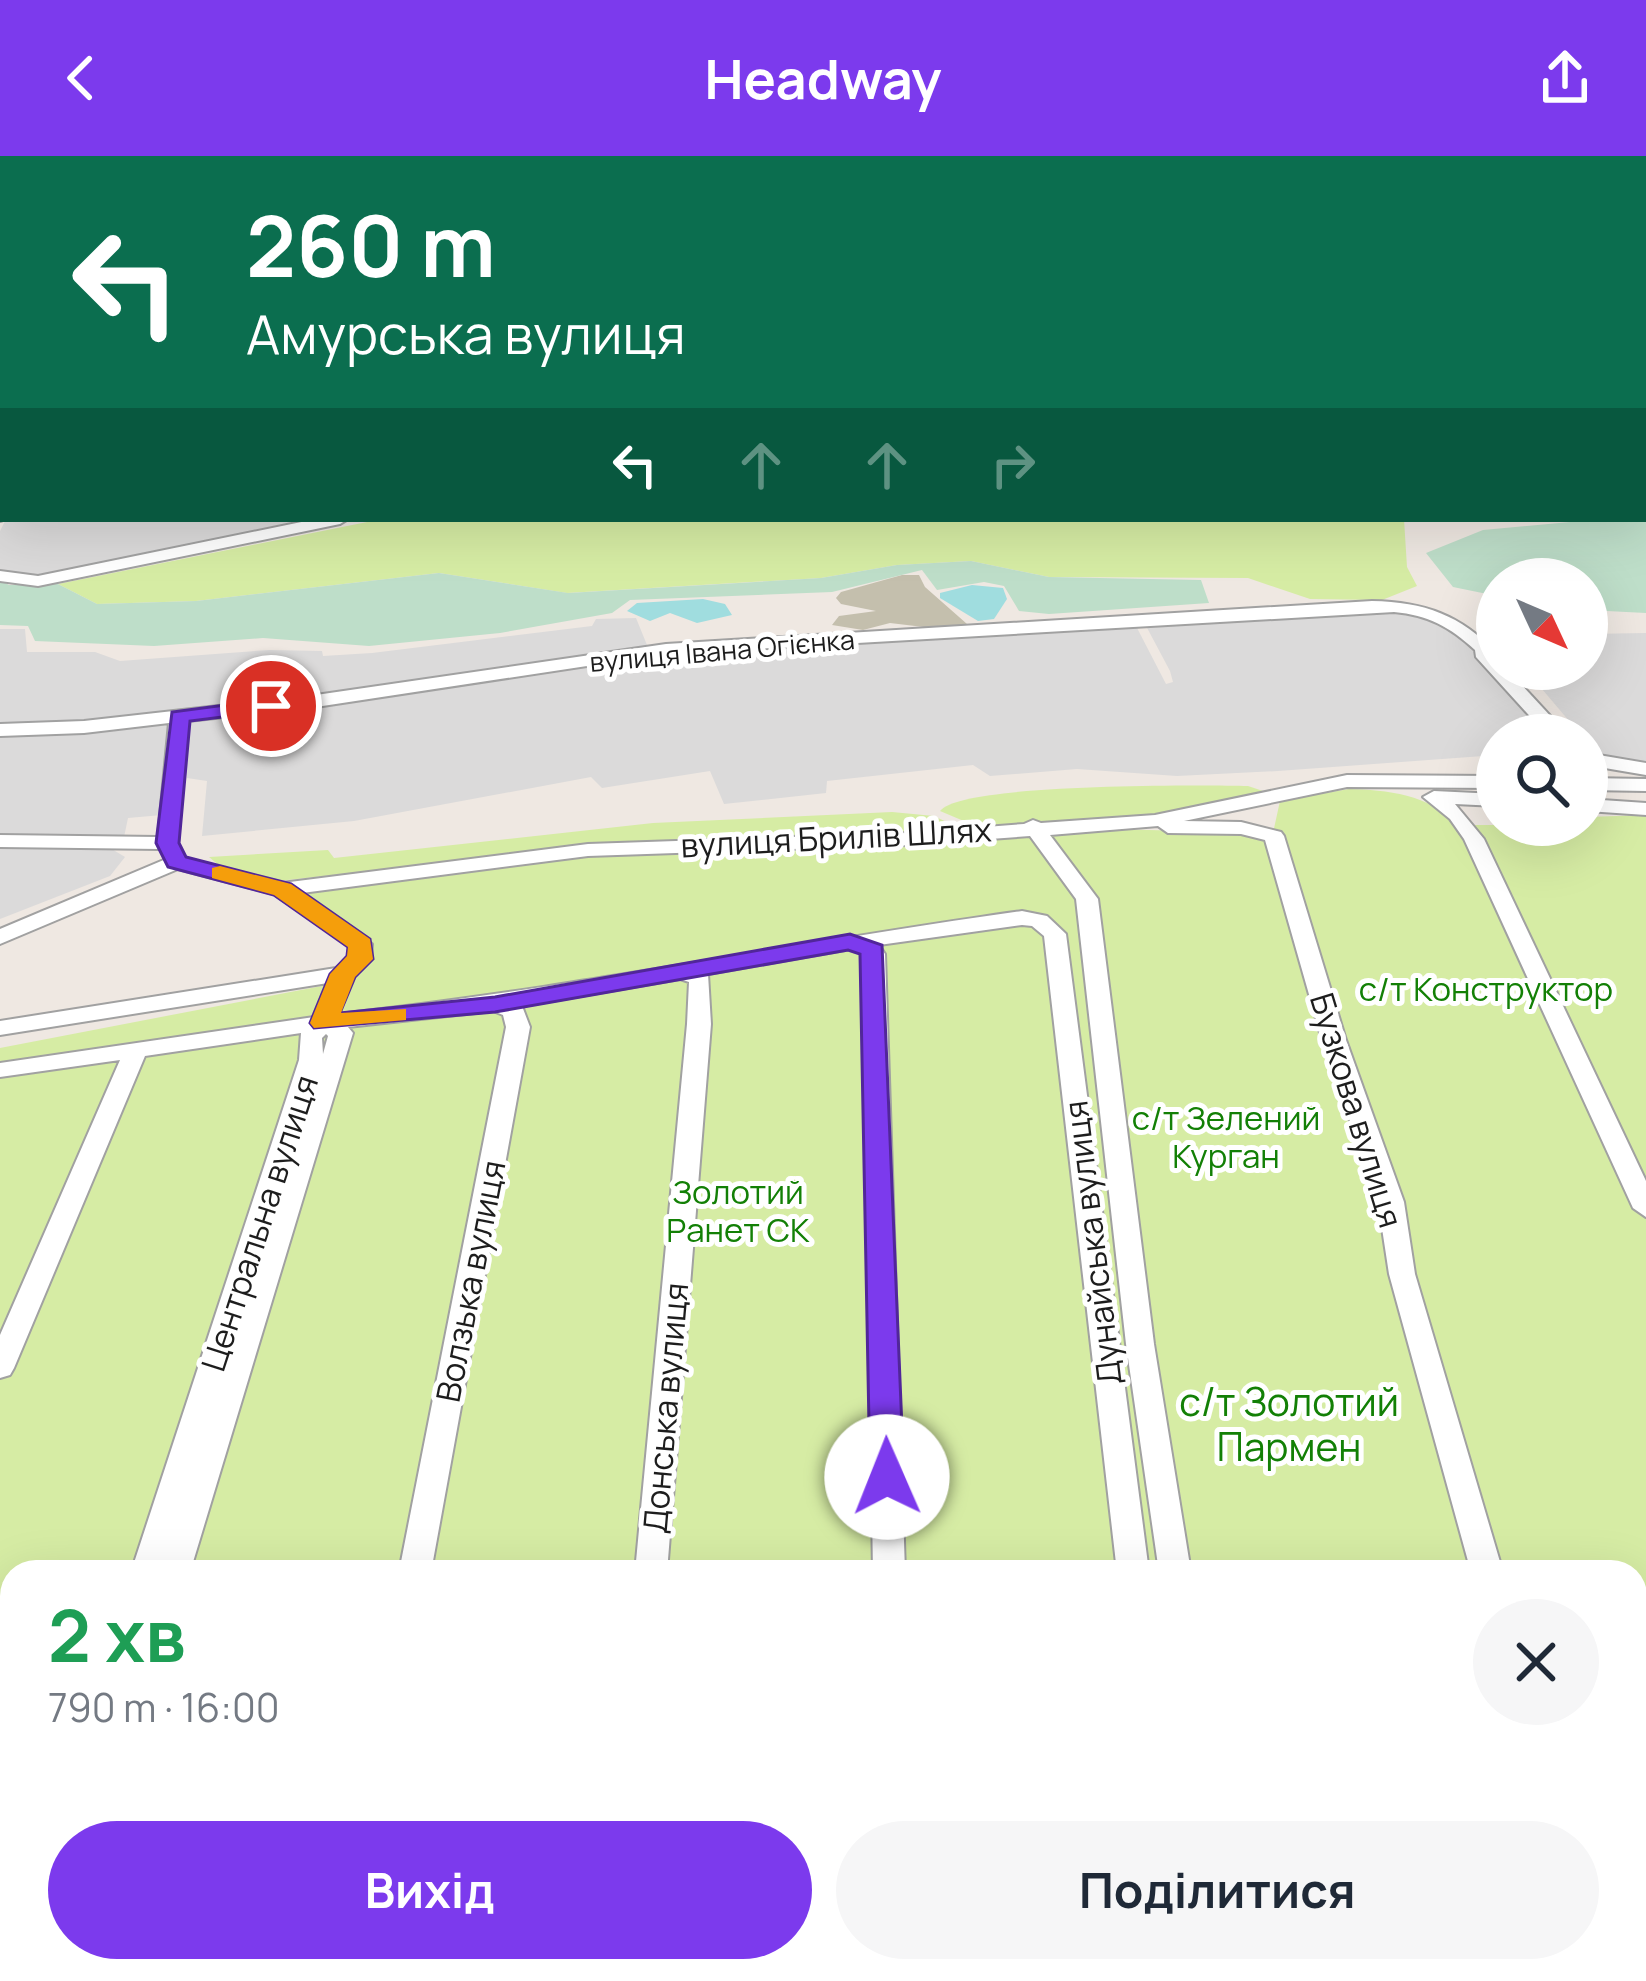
<!DOCTYPE html>
<html lang="uk">
<head>
<meta charset="utf-8">
<style>
  body { margin:0; font-family:Manrope,sans-serif; background:#f6f6f7; color:#1f2937; height:100vh; display:flex; flex-direction:column; font-size:45px; white-space:nowrap }
  * { box-sizing:border-box; margin:0 }
  p { font-size:39px; color:#747a83 }
  .icon { flex:none; width:66px; height:66px; fill:none; stroke:currentColor; stroke-width:2; stroke-linecap:round; stroke-linejoin:round }
  .map { position:relative; flex:1; overflow:hidden }
  .panel { position:absolute; left:0px; top:1404px; width:1647px; height:423px; display:flex; flex-direction:column; background:#fff; border-radius:36px 36px 0 0; box-shadow:0 12px 48px #0002 }
  .panel>* { flex:none }
  .guide { position:absolute; left:0px; top:0px; width:1647px; height:366px; box-shadow:0 12px 48px #0002; background:#0b6e4f; color:#fff; overflow:hidden }
  .needle { width:78px; rotate:134deg }
  .fabs { position:absolute; left:1476px; top:402px; display:grid; gap:24px }
  .fabs a { display:grid; place-items:center; width:132px; height:132px; border-radius:50%; background:#fff; box-shadow:0 12px 48px #0002; font-size:60px }
  .pin { position:absolute; display:grid; place-items:center; width:102px; height:102px; color:#fff; margin:-51px; border:6px solid #fff; border-radius:50%; box-shadow:0 3px 12px #0007 }
  .me { position:absolute; width:132px; margin:-66px; rotate:359deg; stroke-linejoin:round; filter:drop-shadow(0 0 9px #0008) }
  .turn { display:flex; align-items:center; gap:42px; height:252px; padding:0 48px; font-size:54px }
  .turn .icon { width:156px; height:156px; stroke-width:2.5 }
  .turn b { display:block; font-size:84px; line-height:102px }
  .lanes { display:flex; align-items:center; height:114px; padding:0 48px; background:#0003; justify-content:center; gap:60px; direction:ltr }
  .lanes .off { opacity:.35 }
  .round { display:grid; place-items:center; flex:none; width:126px; height:126px; border-radius:63px; background:#f6f6f7 }
  .headline { display:flex; align-items:center; justify-content:space-between; height:204px; padding:0 48px }
  h1 { font-size:72px; font-weight:700; line-height:90px; color:#1e9e55 }
  .action { display:flex; gap:24px; margin-top:auto; padding:24px 48px }
  .action a { flex:1; height:138px; border-radius:72px; background:#7c3aed; color:#fff; font-size:48px; font-weight:700; line-height:138px; text-align:center }
  .action a+a { background:#f6f6f7; color:#1f2937 }
  header { display:flex; justify-content:space-between; align-items:center; height:156px; padding:0 48px; background:#7c3aed; color:#fff; font-size:54px; font-weight:700 }
  .map>svg:first-child { display:block }
  .residential { fill:#dbdada }
  .construction { fill:#c4bfad }
  .grass { fill:#d6eca4 }
  .wetland { fill:#bedec9 }
  .water { fill:#a0dddf }
  .lines { fill:none; stroke-linecap:round; stroke-linejoin:round }
  .minor-casing { stroke:#a1a1a1; stroke-width:4 }
  .minor { fill:#fff; fill-rule:evenodd }
  .route { fill:#7c3aed; stroke:#51269a; stroke-width:3 }
  .slow { fill:#f59e0b }
  .labels { text-anchor:middle; dominant-baseline:central; stroke-width:10; stroke-linejoin:round; paint-order:stroke }
  .far-street-label { font-size:27px; fill:#1d1d1d; stroke:#fff }
  .street-label { font-size:33px; fill:#1d1d1d; stroke:#fff }
  .park-label { font-size:33px; fill:#138006; stroke:#fff }
  .near-park-label { font-size:39px; fill:#138006; stroke:#fff }
</style>
</head>
<body>
<header><svg class="icon" aria-label="back" viewBox="0 0 24 24"><path d="M15 5l-7 7 7 7"/></svg>Headway<svg class="icon" aria-label="share" viewBox="0 0 24 24"><path d="M12 15V3M7 8l5-5 5 5M5 13v7h14v-7"/></svg></header>
<div class="map">
<svg width="1646" height="1825" viewBox="0 0 1646 1825">
  <rect width="100%" height="100%" fill="#efe8e2"/>
  <g class="residential">
    <polygon points="120,0 607,0 609,3 118,3"/>
    <polygon points="6,363 307,363 36,421 0,415 0,375"/>
    <polygon points="1401,454 1430,461 1460,479 1543,579 1497,579 1497,599 1278,615 1177,620 1077,613 990,620 973,609 827,625 826,637 724,648 710,615 602,632 591,621 354,665 202,680 207,625 187,622 189,565 659,498 1135,468 1166,528 1173,526 1170,515 1145,468"/>
    <polygon points="636,462 647,489 634,494 372,534 104,564 0,569 0,473 25,473 27,496 95,496 120,505 269,494 322,495 323,500 372,497 592,470 596,463"/>
    <polygon points="1646,477 1646,606 1600,602 1587,579 1581,579 1525,513 1587,513 1587,478"/>
    <polygon points="168,566 174,568 162,659 128,662 124,681 0,679 0,577"/>
    <polygon points="0,688 110,692 125,701 110,720 0,763"/>
  </g>
  <polygon class="construction" points="902,419 919,419 925,431 967,468 932,472 890,467 863,474 832,469 839,460 876,455 841,448 836,442 841,436"/>
  <g class="grass">
    <polygon points="382,363 1404,363 1407,411 1417,430 1382,444 1310,443 1248,422 1049,421 971,405 897,409 821,422 567,437 439,417 196,445 97,448 58,428"/>
    <path d="M1248 630 1263 635 1147 662 978 671 940 655C960 627 1202 629 1248 630Z"/>
    <path d="M1349 633C1386 634 1431 638 1455 669H1587V661L1646 659V1825H1206L1204 1815H1635V1416H12V1815H1196L1197 1825H0V892L353 824 373 792 361 776 356 779 303 741 307 735 592 697 1066 672 1273 677 1280 645Z"/>
    <polygon points="892,656 934,660 959,672 911,680 592,691 278,725 227,716 209,701 328,694 334,702 653,667"/>
  </g>
  <g class="wetland">
    <polygon points="1646,359 1646,457 1587,454 1587,423 1497,423 1497,440 1453,431 1426,397 1483,374"/>
    <polygon points="971,405 1049,421 1201,424 1209,447 1049,458 1019,455 1004,430 984,426 937,434 922,414 832,436 630,444 612,457 500,477 369,490 263,482 154,490 35,485 28,470 0,469 0,424 9,429 58,428 97,448 196,445 439,417 568,437 821,422 897,409"/>
  </g>
  <g class="water">
    <polygon points="972,429 1003,432 1007,443 994,463 978,465 940,442 940,437"/>
    <polygon points="703,443 725,448 732,459 697,467 670,457 650,465 627,455 637,447"/>
  </g>
  <g class="lines">
    <defs>
      <g id="minor">
        <polygon points="610,0 620,0 621,3 611,3"/>
        <polygon points="915,0 994,0 998,3 919,3"/>
        <polygon points="1225,0 1235,0 1237,3 1227,3"/>
        <rect x="1644" y="5" width="2" height="6"/>
        <rect x="0" y="17" width="3" height="6"/>
        <rect x="0" y="49" width="3" height="6"/>
        <polygon points="1646,68 1646,76 1644,77 1644,69"/>
        <polygon points="3,85 3,95 0,96 0,86"/>
        <polygon points="1644,91 1646,92 1646,101 1644,100"/>
        <rect x="0" y="166" width="3" height="8"/>
        <rect x="1644" y="208" width="2" height="8"/>
        <rect x="0" y="231" width="3" height="8"/>
        <polygon points="3,351 6,363 0,365 0,352"/>
        <polygon points="316,363 348,363 340,368 38,430 0,425 0,415 38,420"/>
        <path d="M1372 445C1425 446 1460 459 1497 497V513H1507L1568 579H1547L1476 501 1475 494C1450 471 1428 459 1394 456L666 498 316 551 188 565 178 687 181 701 282 727 588 688 907 677 1024 668 1033 664 1041 667 1155 659 1347 619 1497 620V632L1347 631 1184 665 1241 666 1281 676 1284 680 1346 884 1404 1046 1415 1118 1503 1416H1471L1389 1118 1378 1046 1322 884 1265 684 1241 678 1168 677 1158 670 1050 679 1098 743 1154 1188 1191 1416H1159L1126 1188 1076 743 1030 680 907 689 588 700 302 737 372 788 371 803 353 821 338 858C568 833 793 787 1022 755L1047 760 1066 778 1149 1416H1117L1044 780 1032 770 1022 769 879 789 885 798 905 1416H873L863 798 851 793 708 818 711 868 667 1416H635L687 868 689 826 680 823 522 850 530 871 431 1416H399L506 871 503 859 493 855 348 871 353 877 190 1416H131L299 904 301 877 145 900 14 1212 10 1219 0 1222V1179L120 904 0 921V907L314 861 328 827 0 879V865L336 812 349 801 350 790 274 738 178 713 0 788V773L166 703 160 693 0 691V679L158 681 169 567 84 577 0 580V568L84 565 316 539 666 488ZM326 878 328 880 323 898 322 882Z"/>
        <polygon points="1587,597 1646,607 1646,619 1587,609"/>
        <polygon points="1587,622 1646,623 1646,635 1587,634"/>
        <polygon points="1434,635 1497,638 1497,650 1455,648 1484,683 1646,1025 1646,1061 1633,1052 1464,683 1450,663 1423,641"/>
        <polygon points="1587,643 1646,647 1646,659 1587,655"/>
        <polygon points="12,1801 12,1815 71,1815 68,1825 0,1825 7,1803"/>
        <polygon points="320,1815 358,1815 356,1825 318,1825"/>
        <polygon points="596,1815 634,1815 633,1825 595,1825"/>
        <rect x="880" y="1815" width="38" height="10"/>
        <polygon points="1166,1815 1204,1815 1205,1825 1167,1825"/>
        <polygon points="1219,1815 1257,1815 1258,1825 1220,1825"/>
        <polygon points="1590,1815 1628,1815 1631,1825 1593,1825"/>
      </g>
    </defs>
    <use href="#minor" class="minor-casing"/>
    <use href="#minor" class="minor"/>
  </g>
  <polygon class="route" points="271,543 278,545 278,554 190,565 179,687 186,701 291,728 370,783 373,803 355,821 340,857 495,841 850,778 882,789 904,1321 899,1330 875,1330 870,1321 860,798 848,794 495,856 314,872 310,867 330,818 347,800 348,791 274,739 168,711 156,687 172,556"/>
  <polygon class="slow" points="220,710 291,728 370,783 373,803 355,821 341,857 406,853 406,864 314,872 310,867 330,818 347,800 348,791 274,739 212,722 212,712"/>
  <g class="labels">
    <g class="far-street-label">
      <text transform="translate(722 494) rotate(-5)">вулиця Івана Огієнка</text>
    </g>
    <g class="street-label">
      <text transform="translate(836 681) rotate(-3)">вулиця Брилів Шлях</text>
      <text transform="translate(1357 954) rotate(73)">Бузкова вулиця</text>
      <text transform="translate(259 1067) rotate(-72)">Центральна вулиця</text>
      <text transform="translate(1092 1087) rotate(-97)">Дунайська вулиця</text>
      <text transform="translate(470 1125) rotate(-79)">Волзька вулиця</text>
      <text transform="translate(665 1252) rotate(-85)">Донська вулиця</text>
    </g>
    <g class="park-label">
      <text x="1486" y="832">с/т Конструктор</text>
      <text x="1226" y="961">с/т Зелений<tspan x="1226" dy="38">Курган</tspan></text>
      <text x="738" y="1035">Золотий<tspan x="738" dy="38">Ранет СК</tspan></text>
    </g>
    <g class="near-park-label">
      <text x="1289" y="1245">с/т Золотий<tspan x="1289" dy="45">Пармен</tspan></text>
    </g>
  </g>
</svg>
<div class="fabs">
<a><svg class="needle" viewBox="-14 -14 28 28"><path d="M0-13l5 13h-10z" fill="#e53935"/><path d="M0 13l5-13h-10z" fill="#747a83"/></svg></a>
<a><svg class="icon" aria-label="search" viewBox="0 0 24 24"><circle cx="10" cy="10" r="6"/><path d="M15 15l6 6"/></svg></a>
</div>
<div class="pin" style="left:271px;top:550px;background:#d93025"><svg class="icon" aria-label="arrive" viewBox="0 0 24 24"><path d="M6 21V4h12l-3 4 3 4H6"/></svg></div>
<svg class="me" style="left:887px;top:1321px" viewBox="-20 -20 40 40"><circle r="19" fill="#fff"/><path d="M0-13L10 11 0 6-10 11z" fill="#7c3aed"/></svg>
<div class="guide">
<div class="turn"><svg class="icon" aria-label="left" viewBox="0 0 24 24"><path d="M17 20v-9H6M10 6l-5 5 5 5"/></svg><div><b>260 m</b>Амурська вулиця</div></div>
<div class="lanes"><svg class="icon" aria-label="left" viewBox="0 0 24 24"><path d="M17 20v-9H6M10 6l-5 5 5 5"/></svg><svg class="icon off" aria-label="ahead" viewBox="0 0 24 24"><path d="M12 20V5M6 11l6-6 6 6"/></svg><svg class="icon off" aria-label="ahead" viewBox="0 0 24 24"><path d="M12 20V5M6 11l6-6 6 6"/></svg><svg class="icon off" aria-label="right" viewBox="0 0 24 24"><path d="M7 20v-9h11M14 6l5 5-5 5"/></svg></div>
</div>
<section class="panel">
<div class="headline"><div><h1>2 хв</h1><p>790 m · 16:00</p></div><a class="round"><svg class="icon" aria-label="close" viewBox="0 0 24 24"><path d="M6 6l12 12M18 6L6 18"/></svg></a></div>
<div class="action"><a>Вихід</a><a>Поділитися</a></div>
</section>
</div>
</body>
</html>
